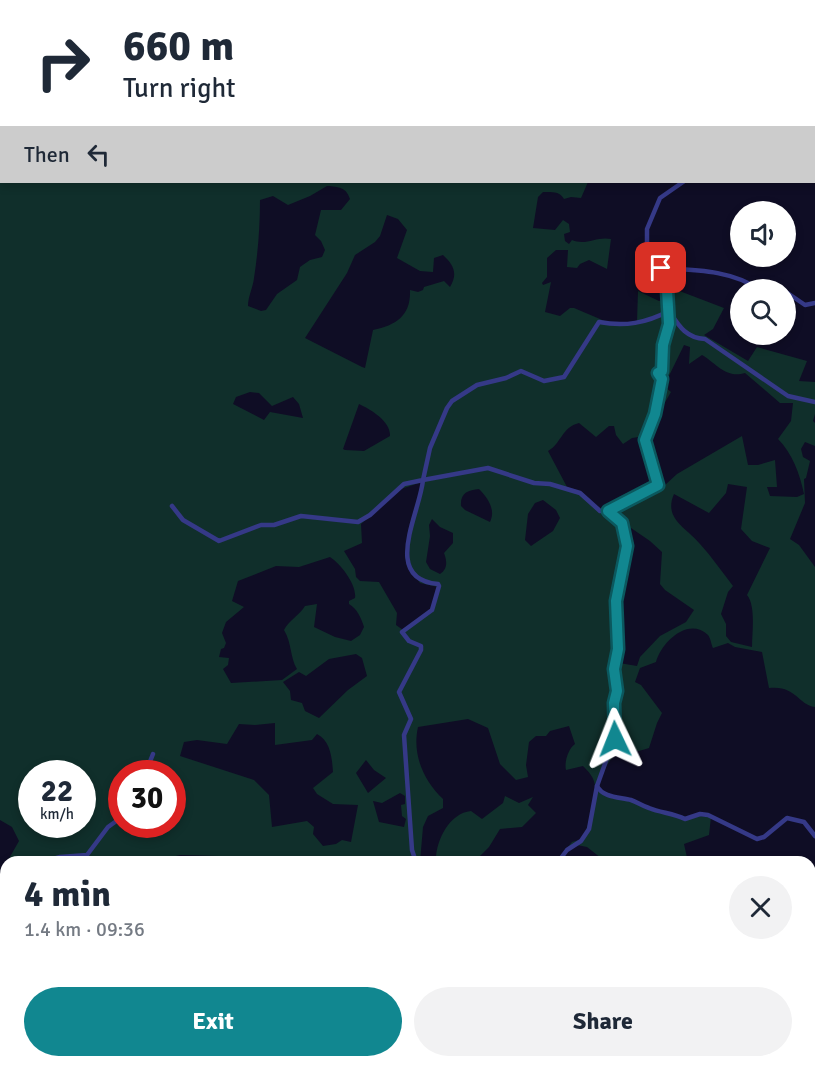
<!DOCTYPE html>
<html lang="en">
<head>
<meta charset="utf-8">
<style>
  body { margin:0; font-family:Signika,sans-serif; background:#f2f2f3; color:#1f2937; height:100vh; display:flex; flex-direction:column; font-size:22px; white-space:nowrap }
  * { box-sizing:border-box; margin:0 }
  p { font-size:20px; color:#747a83 }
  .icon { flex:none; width:33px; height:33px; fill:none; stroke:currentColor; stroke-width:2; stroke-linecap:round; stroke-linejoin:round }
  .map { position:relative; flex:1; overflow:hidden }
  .sheet { position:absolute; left:0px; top:856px; width:816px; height:212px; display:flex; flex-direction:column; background:#fff; border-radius:18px 18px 0 0; box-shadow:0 3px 9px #0003 }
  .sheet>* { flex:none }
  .top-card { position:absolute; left:0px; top:0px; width:816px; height:183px; box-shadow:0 3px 9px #0003; background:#fff; color:#1f2937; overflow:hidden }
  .tools { position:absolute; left:730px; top:201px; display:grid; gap:12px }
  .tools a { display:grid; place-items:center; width:66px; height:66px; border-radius:50%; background:#fff; box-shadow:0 3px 9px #0003; font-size:30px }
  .speed { position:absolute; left:18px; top:760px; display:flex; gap:12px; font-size:30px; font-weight:700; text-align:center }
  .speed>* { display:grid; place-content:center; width:78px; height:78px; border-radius:50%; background:#fff; box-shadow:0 3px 9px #0003; line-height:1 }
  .speed small { font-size:15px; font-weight:400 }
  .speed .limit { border:9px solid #d22; background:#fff; color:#111 }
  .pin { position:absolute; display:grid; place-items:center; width:51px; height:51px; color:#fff; margin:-26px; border-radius:12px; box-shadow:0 3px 9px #0006 }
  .me { position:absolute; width:66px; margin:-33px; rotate:358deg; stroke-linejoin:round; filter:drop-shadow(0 0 4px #0008) }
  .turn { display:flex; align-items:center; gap:21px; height:126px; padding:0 24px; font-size:27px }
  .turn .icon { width:78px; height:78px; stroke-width:2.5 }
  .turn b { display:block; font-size:42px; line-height:51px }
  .then { display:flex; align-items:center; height:57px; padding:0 24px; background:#0003; gap:12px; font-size:22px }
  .round { display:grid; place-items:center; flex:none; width:63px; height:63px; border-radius:32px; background:#f2f2f3 }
  .headline { display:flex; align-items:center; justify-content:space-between; height:102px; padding:0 24px }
  h1 { font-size:36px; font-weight:700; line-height:45px }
  .primary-button { display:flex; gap:12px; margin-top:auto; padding:12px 24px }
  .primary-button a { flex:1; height:69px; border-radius:36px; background:#118790; color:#fff; font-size:24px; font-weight:700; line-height:69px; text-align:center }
  .primary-button a+a { background:#f2f2f3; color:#1f2937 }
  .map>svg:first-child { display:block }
  .green { fill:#102f2b; fill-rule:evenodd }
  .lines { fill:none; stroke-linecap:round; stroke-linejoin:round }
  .minor { stroke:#353987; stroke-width:4.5 }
  .route-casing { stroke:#0b585e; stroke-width:15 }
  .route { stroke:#118790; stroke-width:10 }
</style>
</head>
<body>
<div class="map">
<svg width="815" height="1067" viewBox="0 0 815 1067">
  <rect width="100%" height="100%" fill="#0f0d25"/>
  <g class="green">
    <path d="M0 0H299L2 2V182H588L581 198 571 197 564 199C560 191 551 192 543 192L538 197 533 228 555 230 563 220 569 224 570 232 564 234 565 241 569 244 572 240C586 246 597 236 611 239L607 269 589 260 580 264 577 268 567 267 568 250H556L547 258V277L542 283 543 285 551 282 545 312 560 316 570 308H574L607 322H637L638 291 659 301 670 298 669 287 724 308 713 329 704 335 748 361 757 347 807 361 799 381 815 382V414L813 421 815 423V446L805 442 801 449 803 457 810 461 806 478 804 479 805 503 790 539 799 545 815 567V707C797 704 796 685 769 688L762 652 735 647 728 643 713 648C711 644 711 639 708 635 688 616 661 643 656 662L640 668 635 682 641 685 662 713 657 723 649 748 639 751 623 748C611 755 602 772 598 786L601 791 686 820 699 816 711 817 709 835 684 844 688 862H606L587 847 577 845 559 858 572 842 582 839C588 829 597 797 595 786 594 777 589 772 583 766L566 770C564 761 569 748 575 744L569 726 550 731 546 736H536L529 742 526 765 528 777 516 780 500 764 488 728 468 719 418 727C412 754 423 780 443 799V808L428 816 423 827 420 862H385L378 859 375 862H218V856L180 855 150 862H7L19 841 12 827 0 820ZM327 186C339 187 346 187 350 199L341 210H321L315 235 321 241 325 250 322 257 310 260 300 267 297 280 277 294 266 310 261 311 248 306C248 297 253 287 254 278 258 252 260 227 260 200L273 196 288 205 310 196ZM387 215 398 219 407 230 397 258 420 271 433 272 434 258 443 255C454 265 458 274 450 287L444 281 424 287 423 290 418 292 410 290C411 315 397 325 373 330L365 368 362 367 305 338 347 273 355 255 375 242 380 236ZM684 345 690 347 689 364 702 355C716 363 726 379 745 373L780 403H793L791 421 778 439C792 453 800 474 804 494L797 497 770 496 767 487H777L775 460 758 465H748L742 436 677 474 664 486 660 485 647 441 657 408 664 404 671 392 665 387 666 382ZM250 392 259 393 272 406 293 397 299 404 303 418 270 412 264 420 233 404 236 397ZM359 404C372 410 391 422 390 436L364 451 345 450 343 449ZM579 423 596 437 609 426H614L616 435 623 444 632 438 645 436 656 485 614 504 607 510 599 509 582 492 567 487 548 451C561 444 562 427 579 423ZM422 482 405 552 406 561 420 583 438 587 432 609 403 630 396 625 397 613 379 582 360 581 356 577 355 569 344 551 362 543 361 524 401 489ZM728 484 747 487 741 529 752 541 770 548 747 595C756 606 752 632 752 647L731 642 726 636V624L721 614 728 592 733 586C722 572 712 557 700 544 687 528 663 519 674 494L709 513 726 493ZM479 489C488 498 496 510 490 522L465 510 461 506C460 493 468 490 479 489ZM543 500 556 510 560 518 553 531 531 546 525 540 528 514 535 503ZM432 519 440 527 453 533V543L444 553C447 561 448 569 440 574L430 569 426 562 430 536 429 525ZM631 528 650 541 662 552 660 584 665 590 694 610 686 622 660 636 640 657 637 666 619 663 618 616 626 534ZM330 557C341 564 357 585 355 598L349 601V604C357 609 361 617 364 627L360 635 351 641 335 637 314 627 317 604 305 606C299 616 289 620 284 630 292 643 290 658 297 669L282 680 231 683 223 669 228 665 229 658 219 657 221 649 224 648 226 643 222 633 226 622 244 607 232 601 238 581 276 566 299 567ZM356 654 362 658 367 676 348 690 319 718 305 711 302 703 291 700 290 691 283 682 299 672 306 676 329 659ZM275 723V745L312 740 317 734C331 741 332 759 333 772L313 788 317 794 333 804 358 805 351 842 342 840 336 844 323 846 313 834 314 827 307 821 272 827 269 795 254 780 180 756 184 742 197 740 227 744 239 724 255 725ZM366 760 374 770 386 778 368 793 356 773ZM32 774H82V825H32ZM122 774H172V825H122ZM400 793 405 796V804L401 805 402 816 406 819 404 827 379 822 373 801 382 803Z"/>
    <polygon points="329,0 637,0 637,1 330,2"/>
    <path d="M505 796 519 803 533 797 528 805 536 813 522 827 500 829 489 847 474 862H436C435 842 449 813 471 811L482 819 503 803Z"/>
    <polygon points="4,971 6,973 6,1037 0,1031 0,973"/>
    <polygon points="810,989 814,993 815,1067 736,1067 736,1062 810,1062"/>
    <polygon points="6,1050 6,1062 75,1062 74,1067 0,1067 0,1060"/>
    <polygon points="161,1062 242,1062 251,1067 162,1067"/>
    <polygon points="354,1062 524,1062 528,1067 359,1067"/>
  </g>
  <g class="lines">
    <g class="minor">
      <polyline points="693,0 695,2"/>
      <polyline points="236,2 243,0"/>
      <polyline points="0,54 2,53"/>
      <polyline points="814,97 815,97"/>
      <polyline points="814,156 815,156"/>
      <path d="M661 268C695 270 732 270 760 290"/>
      <polyline points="772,290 782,290"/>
      <polyline points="786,292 805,305 815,303"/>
      <path d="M172 506 183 520 219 541 261 525H274L301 516 358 522 370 515 404 484 423 480 430 448 447 408 452 401 477 385 506 378 521 371 544 381 564 377 599 322C625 327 646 323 669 311 679 326 686 338 705 339L788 396 815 402"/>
      <polyline points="151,774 149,764 153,754"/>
      <path d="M597 786C603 798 620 797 631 800 637 802 642 806 649 808 661 813 673 813 685 819L700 814 708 815 757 839 764 837 787 818 804 822 815 836"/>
      <polyline points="43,862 60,857 87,855 108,827 122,817"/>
      <path d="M416 862 412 850 404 735 411 719 399 692 421 650V646L409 641 402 632 432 610 439 586 438 584C381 579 420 513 423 480L488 468 534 483 550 484 580 493 600 511H608"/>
      <polyline points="558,862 567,850 581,841 589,829 597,786 616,733 613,722 617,691 614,669 618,649 616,601 627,546 622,523 608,511 658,485 645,440 655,414 662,379 658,373 662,371 663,345 669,324 666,273 656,260 647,242 647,229 660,198 683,182"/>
      <polyline points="0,888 6,881"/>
      <polyline points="810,913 815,901"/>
      <polyline points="0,944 6,944"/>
      <polyline points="810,1010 815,1012"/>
      <polyline points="497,1062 498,1067"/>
      <polyline points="470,1067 471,1062"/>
      <polyline points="737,1067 738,1062"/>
    </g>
  </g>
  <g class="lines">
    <defs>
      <polyline id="route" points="615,739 614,703 617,691 614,669 618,649 616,601 627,546 622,523 608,511 658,485 645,440 655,414 662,379 658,373 662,371 663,345 669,324 666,273 661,268"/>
    </defs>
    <use href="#route" class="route-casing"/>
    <use href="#route" class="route"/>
  </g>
</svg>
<div class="tools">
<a><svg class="icon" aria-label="sound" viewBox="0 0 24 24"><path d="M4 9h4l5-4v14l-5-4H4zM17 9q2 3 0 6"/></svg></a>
<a><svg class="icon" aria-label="search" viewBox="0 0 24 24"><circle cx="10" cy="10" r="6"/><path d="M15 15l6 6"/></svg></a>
</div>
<div class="speed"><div>22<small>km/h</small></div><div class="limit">30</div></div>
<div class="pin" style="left:661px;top:268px;background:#d93025"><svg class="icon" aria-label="arrive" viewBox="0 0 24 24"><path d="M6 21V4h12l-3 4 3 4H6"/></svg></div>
<svg class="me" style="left:615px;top:739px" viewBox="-20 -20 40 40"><path d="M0-17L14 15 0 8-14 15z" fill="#118790" stroke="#fff" stroke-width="4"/></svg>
<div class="top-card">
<div class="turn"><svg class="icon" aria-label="right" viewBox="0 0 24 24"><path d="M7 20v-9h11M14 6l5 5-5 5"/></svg><div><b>660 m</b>Turn right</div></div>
<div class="then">Then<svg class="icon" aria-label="left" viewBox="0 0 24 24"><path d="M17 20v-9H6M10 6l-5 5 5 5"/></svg></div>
</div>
<section class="sheet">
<div class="headline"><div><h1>4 min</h1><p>1.4 km · 09:36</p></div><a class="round"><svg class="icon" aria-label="close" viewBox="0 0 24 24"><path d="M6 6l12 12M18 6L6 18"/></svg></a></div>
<div class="primary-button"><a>Exit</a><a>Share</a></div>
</section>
</div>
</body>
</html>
